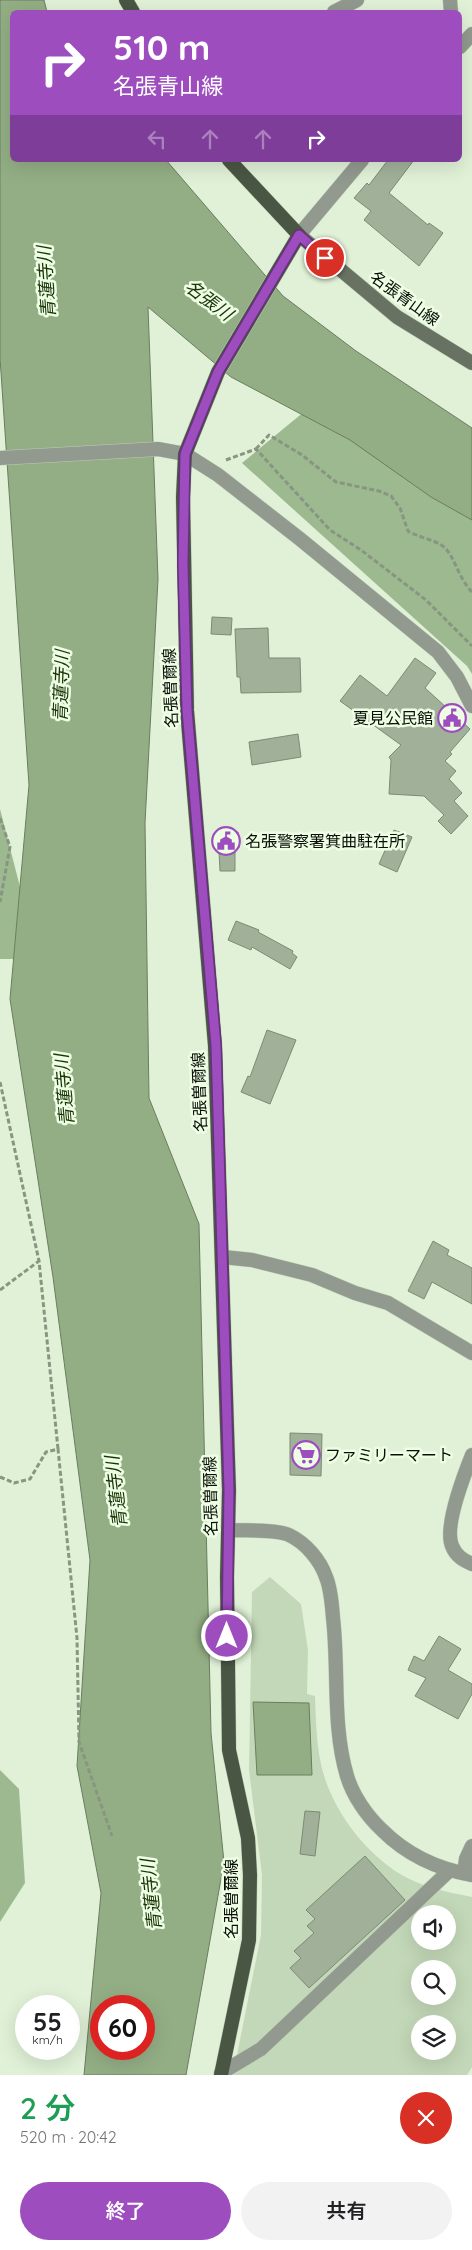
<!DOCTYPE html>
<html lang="ja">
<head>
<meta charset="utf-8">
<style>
  body { margin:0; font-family:Quicksand,"Noto Sans JP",sans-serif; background:#f2f2f2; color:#202124; height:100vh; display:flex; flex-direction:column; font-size:19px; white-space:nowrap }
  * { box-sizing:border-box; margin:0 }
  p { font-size:16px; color:#757577 }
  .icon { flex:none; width:28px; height:28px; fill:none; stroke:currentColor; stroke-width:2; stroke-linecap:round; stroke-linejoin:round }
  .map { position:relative; height:2075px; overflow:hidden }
  .panel { display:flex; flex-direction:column; background:#fff; flex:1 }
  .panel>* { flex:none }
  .guide { position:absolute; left:10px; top:10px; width:452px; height:152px; border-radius:8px; box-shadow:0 5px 20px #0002; background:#9d4dbe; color:#fff; overflow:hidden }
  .tools { position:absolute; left:411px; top:1905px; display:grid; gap:10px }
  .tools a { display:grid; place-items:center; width:45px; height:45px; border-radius:50%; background:#fff; box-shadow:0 5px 20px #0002; font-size:25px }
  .speed { position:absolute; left:15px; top:1995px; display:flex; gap:10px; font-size:25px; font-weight:700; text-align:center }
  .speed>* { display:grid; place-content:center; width:65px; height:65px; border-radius:50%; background:#fff; box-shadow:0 5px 20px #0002; line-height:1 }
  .speed small { font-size:12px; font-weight:400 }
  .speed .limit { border:8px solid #d22; background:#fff; color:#111 }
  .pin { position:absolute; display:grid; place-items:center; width:42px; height:42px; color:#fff; margin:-21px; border:2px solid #fff; border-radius:50%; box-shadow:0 1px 5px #0007 }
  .me { position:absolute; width:55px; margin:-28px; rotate:0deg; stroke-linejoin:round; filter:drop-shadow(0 0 4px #0008) }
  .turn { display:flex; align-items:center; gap:18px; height:105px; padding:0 20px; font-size:22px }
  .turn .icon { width:65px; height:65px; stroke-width:2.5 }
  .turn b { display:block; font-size:35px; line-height:42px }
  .lanes { display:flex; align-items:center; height:48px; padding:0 20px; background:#0003; justify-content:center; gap:25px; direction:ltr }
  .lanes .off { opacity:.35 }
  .round { display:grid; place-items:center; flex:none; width:52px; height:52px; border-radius:26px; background:#f2f2f2 }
  .overview { display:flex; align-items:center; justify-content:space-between; height:85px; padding:0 20px }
  h1 { font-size:30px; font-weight:600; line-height:38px; color:#1e9e55 }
  .primary-button { display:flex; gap:10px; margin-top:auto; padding:10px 20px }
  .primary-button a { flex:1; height:58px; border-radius:30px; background:#9d4dbe; color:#fff; font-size:20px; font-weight:600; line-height:58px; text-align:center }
  .primary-button a+a { background:#f2f2f2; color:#202124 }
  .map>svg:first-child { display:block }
  .green { fill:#c3d8b8; fill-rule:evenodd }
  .forest { fill:#9db98f }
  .water { fill:#93ae85; stroke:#6a7e5f; fill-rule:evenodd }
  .building { fill:#a1b199; stroke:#7c8b74 }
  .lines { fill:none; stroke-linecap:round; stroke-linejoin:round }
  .minor-casing { stroke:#becdb6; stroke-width:15 }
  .tertiary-casing { stroke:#becdb6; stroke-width:15 }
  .secondary-casing { stroke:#becdb6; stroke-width:15 }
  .primary-casing { stroke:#becdb6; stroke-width:15 }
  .path { stroke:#889582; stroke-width:3; stroke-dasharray:5 2.5; stroke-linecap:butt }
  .minor { stroke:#92998e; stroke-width:14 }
  .tertiary { stroke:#92998e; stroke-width:14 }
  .secondary { stroke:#687263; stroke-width:14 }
  .primary { stroke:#4a5644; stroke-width:14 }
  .route-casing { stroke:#66327c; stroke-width:12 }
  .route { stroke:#9d4dbe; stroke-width:9 }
  .labels { text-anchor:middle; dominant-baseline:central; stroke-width:5; stroke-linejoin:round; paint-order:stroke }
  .street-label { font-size:16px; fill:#090e06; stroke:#edfee4 }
  .poi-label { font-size:16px; fill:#090e06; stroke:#edfee4; text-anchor:start }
  .water-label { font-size:18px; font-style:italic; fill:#1a3407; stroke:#edfee4 }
</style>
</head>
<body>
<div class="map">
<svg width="472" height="2075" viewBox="0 0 472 2075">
  <rect width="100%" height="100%" fill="#e0f1d7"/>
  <path class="green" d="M270 1577 301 1604 308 1650 307 1694 315 1696C316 1719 316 1741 321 1764 330 1807 363 1851 400 1874 422 1887 447 1892 472 1897V2067L467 2075H233L261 1935 262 1875 249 1770 252 1592ZM420 1914H448V1941H420ZM420 1969H448V1996H420ZM420 2024H448V2051H420Z"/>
  <g class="forest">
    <polygon points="305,411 472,489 472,674 467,666 242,463"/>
    <polygon points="0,809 20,887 14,959 0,959"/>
    <polygon points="0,1770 19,1789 25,1883 0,1922"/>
  </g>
  <g class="water">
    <path d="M0 0H44L47 12H12V160H166L283 296 356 351 472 428V520L431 497 350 440 231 377 148 307 158 579 145 823 149 1098 199 1224 211 1733 224 1862 186 2075H84L101 1893 77 1766 90 1560 53 1277 10 999 29 785 0 358ZM101 2006H144V2049H101Z"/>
    <polygon points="253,1702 309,1703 312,1775 257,1775"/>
  </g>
  <g class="building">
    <polygon points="388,160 414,160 389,193 428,225 429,223 443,233 419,266 364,220 371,211 354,198 367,183 369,185"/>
    <polygon points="212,617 232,618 231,635 211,634"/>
    <polygon points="268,628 269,658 300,658 301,692 241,693 240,677 237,677 235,629"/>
    <polygon points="415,658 436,673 425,688 470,729 450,752 452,754 445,761 456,771 449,779 462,793 454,801 468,816 451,834 438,821 444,815 424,796 389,794 391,760 389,757 401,745 340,701 360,675 387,696"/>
    <polygon points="298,734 301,757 252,765 249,742"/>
    <polygon points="394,830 412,837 397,872 379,864"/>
    <polygon points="218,832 238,832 239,848 235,848 235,871 220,871"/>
    <polygon points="236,921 259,930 258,932 293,951 292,953 297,957 290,969 252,947 251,950 228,940"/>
    <polygon points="267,1030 296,1040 270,1104 241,1092 248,1076 250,1077"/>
    <polygon points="433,1241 449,1250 447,1255 472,1268 472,1304 432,1282 424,1299 408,1291"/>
    <polygon points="290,1433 322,1434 321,1476 290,1475"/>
    <polygon points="439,1636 461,1649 448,1670 472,1684 472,1694 458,1719 415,1696 426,1678 408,1670 414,1656 424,1661"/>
    <polygon points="305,1811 320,1812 315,1856 300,1854"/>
    <polygon points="365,1856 405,1900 309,1988 290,1968 301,1958 294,1951 314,1933 307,1926 315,1919 306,1910"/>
  </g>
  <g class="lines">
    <defs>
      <g id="minor">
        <polyline points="450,0 451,12"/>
        <polyline points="334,12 357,0"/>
        <polyline points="460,47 472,34"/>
        <polyline points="299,235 362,160"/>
        <polyline points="185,454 218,475 300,539 438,652 457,677 472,706"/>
        <polyline points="223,1257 252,1260 312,1275 355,1293 388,1303 472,1353"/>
        <path d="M472 1455C464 1475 444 1527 452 1546 456 1556 463 1560 472 1564"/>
        <polyline points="464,1873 466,1859 472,1846"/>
        <polyline points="221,2073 261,2049 449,1871"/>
      </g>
      <g id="tertiary">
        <polyline points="0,458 158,449 185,454"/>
        <path d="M229 1530C245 1531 276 1529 289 1535 306 1543 320 1560 326 1577 331 1589 332 1605 333 1618 339 1670 332 1726 347 1776 353 1796 367 1816 382 1830 407 1855 437 1869 472 1875"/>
      </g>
      <polyline id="secondary" points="299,235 397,317 472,363"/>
      <g id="primary">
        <polyline points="126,0 133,12"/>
        <polyline points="221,2075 249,1940 250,1875 248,1838 229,1750 227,1577 229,1490 215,1046 187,710 183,497 185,454 218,372 299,235 229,160"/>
      </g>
    </defs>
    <use href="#minor" class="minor-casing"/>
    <use href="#tertiary" class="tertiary-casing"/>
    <use href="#secondary" class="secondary-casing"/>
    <use href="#primary" class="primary-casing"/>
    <g class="path">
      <path d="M256 449 269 435 302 455 336 482 379 491 391 496 400 508 408 531C419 538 435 539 445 548 454 556 459 579 472 592"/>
      <polyline points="226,460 256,449 330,530 361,550 426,600 472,646"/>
      <polyline points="0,818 10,847 0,902"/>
      <polyline points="0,1082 39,1261"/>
      <polyline points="0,1290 39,1261 58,1449"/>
      <polyline points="0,1477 14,1483 30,1479 46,1452 58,1449 77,1638 79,1742 112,1836"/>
    </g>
    <use href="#minor" class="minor"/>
    <use href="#tertiary" class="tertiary"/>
    <use href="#secondary" class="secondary"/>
    <use href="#primary" class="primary"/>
  </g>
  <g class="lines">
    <defs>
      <polyline id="route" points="227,1636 229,1490 216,1046 187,710 183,564 185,454 218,372 299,235 325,258"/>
    </defs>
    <use href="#route" class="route-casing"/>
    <use href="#route" class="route"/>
  </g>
  <defs>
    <symbol id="civic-ring" viewBox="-11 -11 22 22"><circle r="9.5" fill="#edfee4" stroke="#9d4dbe" stroke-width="1.5"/><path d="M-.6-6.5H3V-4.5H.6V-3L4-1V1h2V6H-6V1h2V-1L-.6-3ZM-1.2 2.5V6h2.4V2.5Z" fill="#9d4dbe"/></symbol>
    <symbol id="supermarket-ring" viewBox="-11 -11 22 22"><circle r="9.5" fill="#edfee4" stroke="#9d4dbe" stroke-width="1.5"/><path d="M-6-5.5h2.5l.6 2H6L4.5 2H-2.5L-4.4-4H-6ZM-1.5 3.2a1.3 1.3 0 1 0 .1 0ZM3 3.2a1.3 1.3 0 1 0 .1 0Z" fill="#9d4dbe"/></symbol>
  </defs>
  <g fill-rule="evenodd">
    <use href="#civic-ring" x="436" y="702" width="32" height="32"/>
    <use href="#civic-ring" x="210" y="825" width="32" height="32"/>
    <use href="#supermarket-ring" x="290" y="1439" width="32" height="32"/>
  </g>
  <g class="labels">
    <g class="street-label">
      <text transform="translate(405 298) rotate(36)">名張青山線</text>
      <text transform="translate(170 688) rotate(-92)">名張曽爾線</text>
      <text transform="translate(199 1092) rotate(-92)">名張曽爾線</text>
      <text transform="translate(210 1496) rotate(-91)">名張曽爾線</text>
      <text transform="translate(231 1899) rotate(-90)">名張曽爾線</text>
    </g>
    <g class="poi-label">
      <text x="433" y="718" text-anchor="end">夏見公民館</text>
      <text x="245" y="841">名張警察署箕曲駐在所</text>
      <text x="325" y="1455">ファミリーマート</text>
    </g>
    <g class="water-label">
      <text transform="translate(46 282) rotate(-94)">青蓮寺川</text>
      <text transform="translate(209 300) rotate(37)">名張川</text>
      <text transform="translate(61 686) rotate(-88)">青蓮寺川</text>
      <text transform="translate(64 1090) rotate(-95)">青蓮寺川</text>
      <text transform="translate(116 1492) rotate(-97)">青蓮寺川</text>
      <text transform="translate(151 1895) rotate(-96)">青蓮寺川</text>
    </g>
  </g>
</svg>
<div class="tools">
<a><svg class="icon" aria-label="sound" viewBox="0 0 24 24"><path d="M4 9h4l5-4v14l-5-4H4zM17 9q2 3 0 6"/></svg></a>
<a><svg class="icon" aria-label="search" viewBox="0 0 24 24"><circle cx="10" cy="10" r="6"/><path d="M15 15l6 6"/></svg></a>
<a><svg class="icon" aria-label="layers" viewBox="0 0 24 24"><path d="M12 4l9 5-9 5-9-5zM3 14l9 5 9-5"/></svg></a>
</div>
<div class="speed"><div>55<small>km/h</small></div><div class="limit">60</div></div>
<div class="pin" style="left:325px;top:258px;background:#d93025"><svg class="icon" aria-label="arrive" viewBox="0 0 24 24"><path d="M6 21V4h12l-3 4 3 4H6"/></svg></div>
<svg class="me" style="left:227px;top:1636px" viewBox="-20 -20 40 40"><circle r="17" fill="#9d4dbe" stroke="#fff" stroke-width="3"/><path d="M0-11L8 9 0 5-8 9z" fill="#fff"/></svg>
<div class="guide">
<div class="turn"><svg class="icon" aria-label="right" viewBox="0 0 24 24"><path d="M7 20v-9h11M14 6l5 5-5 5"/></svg><div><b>510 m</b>名張青山線</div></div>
<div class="lanes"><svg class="icon off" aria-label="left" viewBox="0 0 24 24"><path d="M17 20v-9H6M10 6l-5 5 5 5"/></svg><svg class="icon off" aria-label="ahead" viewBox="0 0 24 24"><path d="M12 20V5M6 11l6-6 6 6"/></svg><svg class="icon off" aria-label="ahead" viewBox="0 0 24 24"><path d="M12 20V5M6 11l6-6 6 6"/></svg><svg class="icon" aria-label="right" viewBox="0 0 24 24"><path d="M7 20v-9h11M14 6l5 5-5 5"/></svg></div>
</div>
</div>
<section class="panel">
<div class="overview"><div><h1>2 分</h1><p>520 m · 20:42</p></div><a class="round" style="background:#d93025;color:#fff"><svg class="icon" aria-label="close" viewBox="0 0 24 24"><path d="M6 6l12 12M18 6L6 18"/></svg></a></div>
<div class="primary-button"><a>終了</a><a>共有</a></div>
</section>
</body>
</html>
